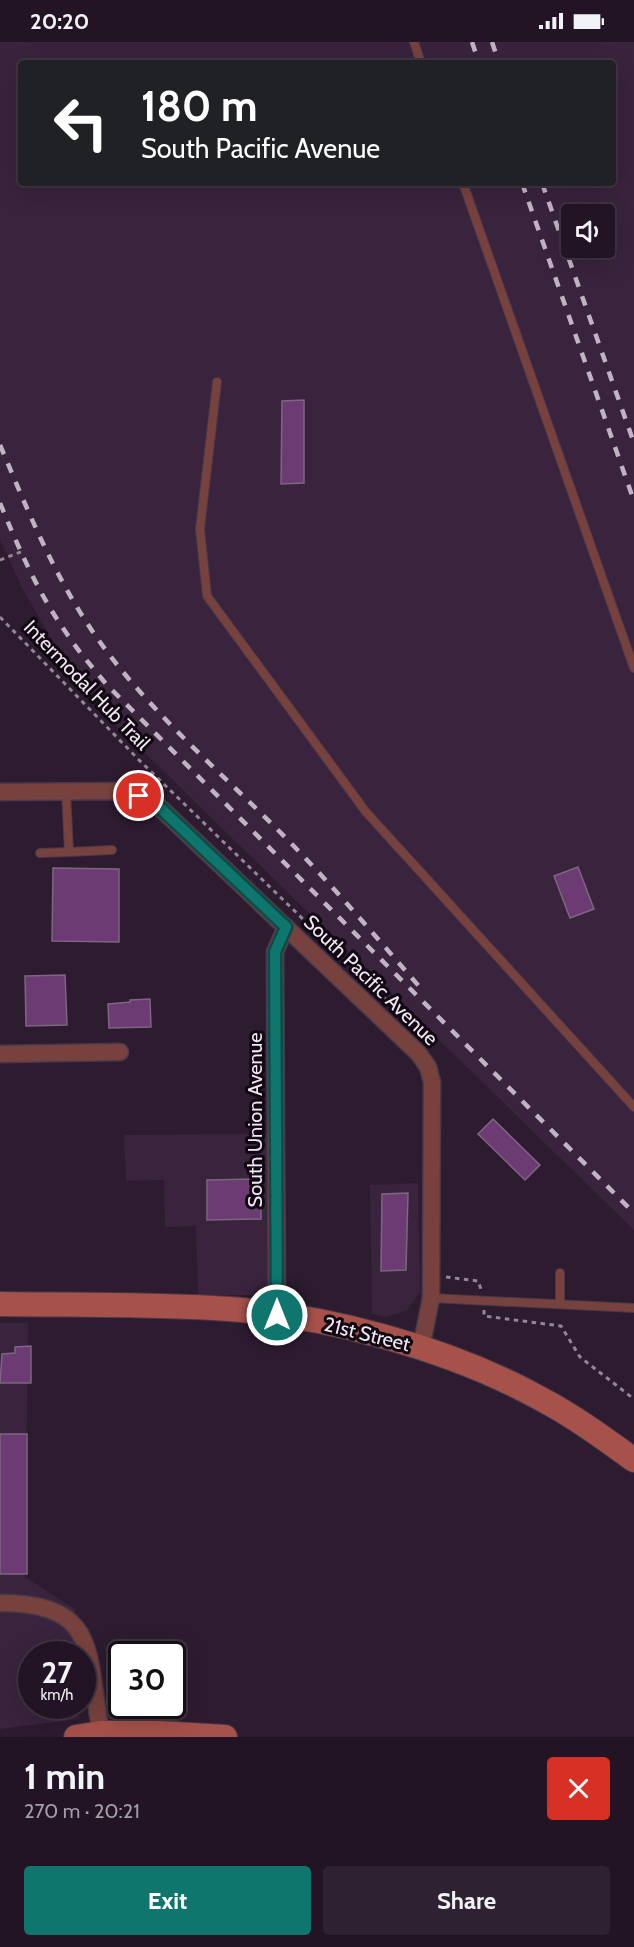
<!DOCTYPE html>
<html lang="en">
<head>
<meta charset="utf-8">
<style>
  body { margin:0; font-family:Cabin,sans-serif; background:#2e2131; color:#f1f3f6; height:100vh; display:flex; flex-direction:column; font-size:22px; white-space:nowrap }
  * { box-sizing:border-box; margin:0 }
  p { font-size:20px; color:#a29ea6 }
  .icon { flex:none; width:33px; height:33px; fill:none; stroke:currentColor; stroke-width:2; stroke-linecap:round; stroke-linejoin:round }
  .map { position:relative; height:1695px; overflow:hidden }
  .side { display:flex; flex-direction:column; background:#221424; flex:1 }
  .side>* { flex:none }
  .hud { position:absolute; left:18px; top:18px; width:598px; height:126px; border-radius:6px; box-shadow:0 6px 24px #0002,0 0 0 2px #3f3341; background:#202124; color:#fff; overflow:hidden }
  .buttons { position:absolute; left:561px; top:162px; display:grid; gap:12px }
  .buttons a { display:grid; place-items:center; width:54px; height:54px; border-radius:6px; background:#221424; box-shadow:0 6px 24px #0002,0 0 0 2px #3f3341; font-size:30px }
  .speed { position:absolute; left:18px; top:1599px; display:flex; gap:12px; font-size:30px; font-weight:700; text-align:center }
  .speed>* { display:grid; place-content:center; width:78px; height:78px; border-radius:50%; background:#221424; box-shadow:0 6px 24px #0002,0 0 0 2px #3f3341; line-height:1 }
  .speed small { font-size:15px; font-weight:400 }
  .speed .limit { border:3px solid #111; border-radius:9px; background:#fff; color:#111 }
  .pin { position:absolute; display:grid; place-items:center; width:51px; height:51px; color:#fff; margin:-26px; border:3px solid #fff; border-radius:50%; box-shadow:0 2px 6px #0007 }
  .me { position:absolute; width:66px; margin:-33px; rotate:0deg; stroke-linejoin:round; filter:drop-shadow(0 0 4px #0008) }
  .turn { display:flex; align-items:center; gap:21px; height:126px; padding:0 24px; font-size:27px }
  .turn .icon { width:78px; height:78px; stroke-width:2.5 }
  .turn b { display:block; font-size:42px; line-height:51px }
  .round { display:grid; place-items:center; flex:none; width:63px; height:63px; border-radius:6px; background:#2e2131 }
  .summary { display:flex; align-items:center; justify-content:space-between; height:102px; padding:0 24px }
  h1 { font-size:36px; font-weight:700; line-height:45px }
  .button { display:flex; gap:12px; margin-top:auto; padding:12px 24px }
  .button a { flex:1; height:69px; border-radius:6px; background:#0f766e; color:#fff; font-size:24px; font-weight:700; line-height:69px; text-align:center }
  .button a+a { background:#2e2131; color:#f1f3f6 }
  .status { display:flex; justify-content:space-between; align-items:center; height:42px; padding:0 30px; background:#221424; direction:ltr }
  .status svg { height:16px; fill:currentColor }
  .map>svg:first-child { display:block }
  .built { fill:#39233d; fill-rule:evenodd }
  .building { fill:#6c3b74; stroke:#7c677f; stroke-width:1.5 }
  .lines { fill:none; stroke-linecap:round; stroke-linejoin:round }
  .lane-casing { stroke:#49384c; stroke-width:10 }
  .street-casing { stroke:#49384c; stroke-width:19 }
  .secondary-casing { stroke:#49384c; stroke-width:26 }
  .path { stroke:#948597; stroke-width:3; stroke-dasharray:4.5 4.5; stroke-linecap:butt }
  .lane { stroke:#77423d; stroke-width:8 }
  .street { stroke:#77423d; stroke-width:16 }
  .secondary { stroke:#a6514a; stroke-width:24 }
  .rail { stroke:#c0b3c3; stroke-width:4.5; stroke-dasharray:10 10; stroke-linecap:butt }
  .route-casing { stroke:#0a4d48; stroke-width:15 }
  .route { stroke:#0f766e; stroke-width:10 }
  .labels { text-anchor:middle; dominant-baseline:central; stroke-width:6; stroke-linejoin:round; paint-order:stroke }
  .street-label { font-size:20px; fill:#f3e7f5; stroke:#110912 }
</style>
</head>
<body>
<div class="status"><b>20:20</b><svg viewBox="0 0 49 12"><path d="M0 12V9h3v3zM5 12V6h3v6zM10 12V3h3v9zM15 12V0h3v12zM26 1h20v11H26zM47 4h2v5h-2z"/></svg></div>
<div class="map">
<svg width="634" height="1695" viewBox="0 0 634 1695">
  <rect width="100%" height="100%" fill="#2d1b30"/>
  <g class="built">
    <path d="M0 0H634V1188L120 687 97 661 56 605 21 544 0 497ZM21 21H614V141H21ZM572 172H604V206H572Z"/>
    <polygon points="269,1092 271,1253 198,1253 196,1184 165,1185 164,1138 126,1139 124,1093"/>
    <polygon points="418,1141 420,1250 407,1268 387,1275 372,1272 370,1143"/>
    <polygon points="0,1281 28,1281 25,1535 75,1567 76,1612 32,1612 32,1664 78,1664 79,1677 0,1687"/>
  </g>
  <g class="building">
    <polygon points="304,358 304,441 281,442 282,359"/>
    <polygon points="578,825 594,867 570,876 554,834"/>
    <polygon points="53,826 119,827 119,900 52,899"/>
    <polygon points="65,933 67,983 26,984 25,934"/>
    <polygon points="150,957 151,985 109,986 108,962 130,960 130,958"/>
    <polygon points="493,1077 540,1123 525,1138 478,1092"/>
    <polygon points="261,1137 261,1177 207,1178 207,1138"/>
    <polygon points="408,1151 406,1228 381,1229 382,1152"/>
    <polygon points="31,1304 31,1341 0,1341 2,1312 15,1311 15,1305"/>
    <rect x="0" y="1392" width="27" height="140"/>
  </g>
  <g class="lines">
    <defs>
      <g id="lane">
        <polyline points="414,0 421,21"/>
        <polyline points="463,141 634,626"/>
        <polyline points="217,340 200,487 207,554 366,770 634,1065"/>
        <polyline points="66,749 69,810 112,808"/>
        <polyline points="40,811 69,810"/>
        <polyline points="431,1256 634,1266"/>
        <polyline points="560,1262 560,1231"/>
      </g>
      <g id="street">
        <polyline points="0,750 124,749 153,759 418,1011 428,1025 432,1040 431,1256 421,1306"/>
        <polyline points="0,1012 120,1010"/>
        <polyline points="277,1273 275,910 286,885"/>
        <path d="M0 1561C102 1561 86 1615 101 1691"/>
      </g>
      <g id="secondary">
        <path d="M0 1262C71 1263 142 1262 213 1266 320 1271 450 1306 543 1358 575 1375 605 1397 634 1418"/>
        <polyline points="76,1695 101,1691 158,1691 225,1695"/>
      </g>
    </defs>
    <use href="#lane" class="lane-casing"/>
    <use href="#street" class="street-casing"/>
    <use href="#secondary" class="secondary-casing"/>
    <g class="path">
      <polyline points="0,518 23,509"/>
      <polyline points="0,575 139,718 406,977"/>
      <polyline points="446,1235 478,1239 481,1247"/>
      <polyline points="484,1268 484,1274 561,1284 580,1315 634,1357"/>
    </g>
    <use href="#lane" class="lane"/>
    <use href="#street" class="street"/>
    <use href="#secondary" class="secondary"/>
    <g class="rail">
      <polyline points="472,0 479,21"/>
      <polyline points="492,0 499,21"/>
      <polyline points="522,141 634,459"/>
      <polyline points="542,141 634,401"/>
      <path d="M0 403C28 469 54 534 95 593 143 663 218 728 278 788 329 839 376 895 424 950"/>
      <path d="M0 461C19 507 38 551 67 592 79 610 93 626 107 643L634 1171"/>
    </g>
  </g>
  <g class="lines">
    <defs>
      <polyline id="route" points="139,754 153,759 286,885 275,910 277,1273"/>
    </defs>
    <use href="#route" class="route-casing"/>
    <use href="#route" class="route"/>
  </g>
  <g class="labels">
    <g class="street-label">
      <text transform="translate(87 643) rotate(46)">Intermodal Hub Trail</text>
      <text transform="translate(371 938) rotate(44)">South Pacific Avenue</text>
      <text transform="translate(255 1078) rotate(-90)">South Union Avenue</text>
      <text transform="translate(367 1292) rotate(14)">21st Street</text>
    </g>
  </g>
</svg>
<div class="buttons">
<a><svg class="icon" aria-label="sound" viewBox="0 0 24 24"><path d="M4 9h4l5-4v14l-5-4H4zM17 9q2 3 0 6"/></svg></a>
</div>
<div class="speed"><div>27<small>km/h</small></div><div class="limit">30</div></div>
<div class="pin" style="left:139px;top:754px;background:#d93025"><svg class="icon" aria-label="arrive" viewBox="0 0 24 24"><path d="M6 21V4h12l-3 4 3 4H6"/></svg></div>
<svg class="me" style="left:277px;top:1273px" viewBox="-20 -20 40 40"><circle r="17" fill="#0f766e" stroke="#fff" stroke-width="3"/><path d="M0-11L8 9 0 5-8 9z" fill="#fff"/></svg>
<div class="hud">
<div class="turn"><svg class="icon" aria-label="left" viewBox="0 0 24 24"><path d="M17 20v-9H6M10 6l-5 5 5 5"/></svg><div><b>180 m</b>South Pacific Avenue</div></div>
</div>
</div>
<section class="side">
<div class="summary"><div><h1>1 min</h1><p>270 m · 20:21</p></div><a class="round" style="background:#d93025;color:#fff"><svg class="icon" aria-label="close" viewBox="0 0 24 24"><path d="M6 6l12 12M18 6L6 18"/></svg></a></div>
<div class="button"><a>Exit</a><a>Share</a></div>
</section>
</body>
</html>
